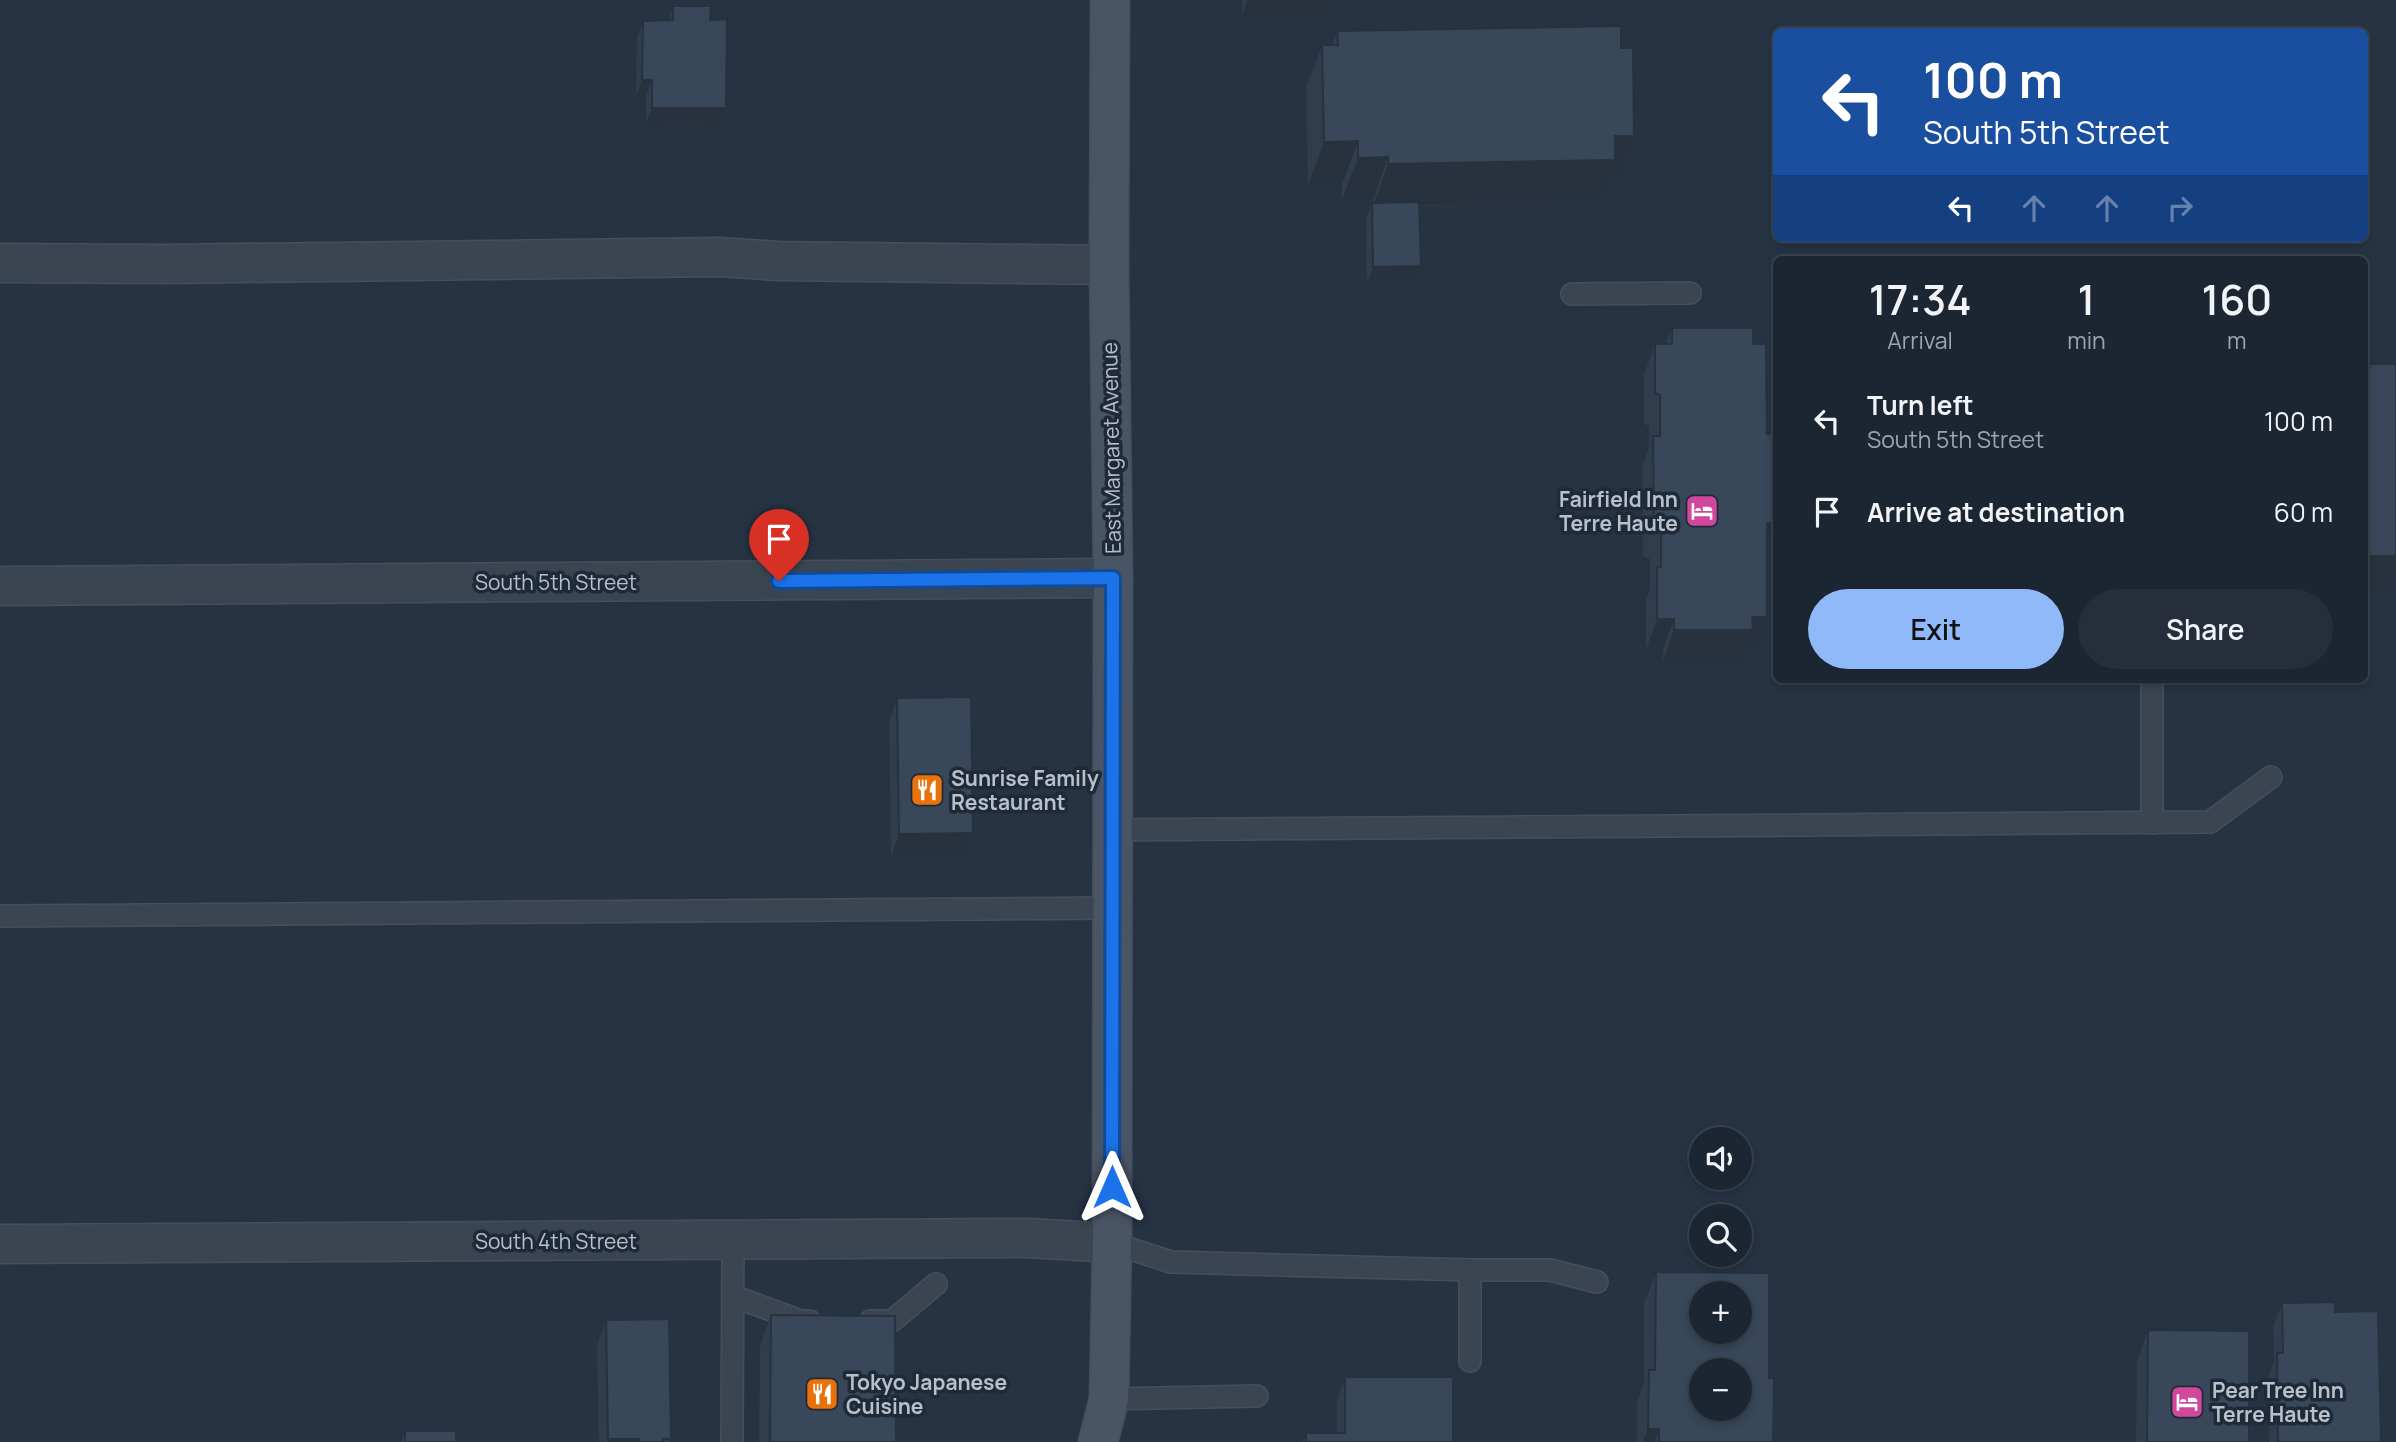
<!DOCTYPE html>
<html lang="en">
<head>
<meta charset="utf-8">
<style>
  body { margin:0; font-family:Manrope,sans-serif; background:#252e3a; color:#f1f3f6; height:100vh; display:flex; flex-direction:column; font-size:26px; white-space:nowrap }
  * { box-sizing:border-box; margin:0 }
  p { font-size:23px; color:#a0a5ac }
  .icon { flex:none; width:38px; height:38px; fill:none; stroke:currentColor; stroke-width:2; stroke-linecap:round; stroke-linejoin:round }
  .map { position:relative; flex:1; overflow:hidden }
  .details { position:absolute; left:1773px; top:256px; width:595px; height:427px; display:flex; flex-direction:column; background:#1c2632; border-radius:10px; box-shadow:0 4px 10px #0003,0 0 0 2px #3a434d }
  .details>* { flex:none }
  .top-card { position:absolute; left:1773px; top:28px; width:595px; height:214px; border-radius:10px; box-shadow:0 4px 10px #0003,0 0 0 2px #3a434d; background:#1a4fa0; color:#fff; overflow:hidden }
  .buttons { position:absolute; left:1689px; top:1127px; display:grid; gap:14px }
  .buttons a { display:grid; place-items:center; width:63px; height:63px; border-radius:50%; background:#1c2632; box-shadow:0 4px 10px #0003,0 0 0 2px #3a434d; font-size:35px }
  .pin { position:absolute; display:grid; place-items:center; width:60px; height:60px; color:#fff; margin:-72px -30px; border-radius:50% 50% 50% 0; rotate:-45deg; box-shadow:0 0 7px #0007 }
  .pin .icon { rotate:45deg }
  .me { position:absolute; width:77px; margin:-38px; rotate:0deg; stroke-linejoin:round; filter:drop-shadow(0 0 5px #0008) }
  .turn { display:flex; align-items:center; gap:24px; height:147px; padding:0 35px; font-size:32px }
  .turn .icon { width:91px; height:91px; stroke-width:2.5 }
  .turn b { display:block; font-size:49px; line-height:60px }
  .lanes { display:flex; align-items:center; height:66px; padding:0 35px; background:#0003; justify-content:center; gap:35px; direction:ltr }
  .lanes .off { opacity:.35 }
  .eta { display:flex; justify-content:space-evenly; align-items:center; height:119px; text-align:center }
  .eta b { font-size:42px; font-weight:600; line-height:49px }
  .primary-button { display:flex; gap:14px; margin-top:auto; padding:14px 35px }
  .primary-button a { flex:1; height:80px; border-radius:42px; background:#90b9f9; color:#111; font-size:28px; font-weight:600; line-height:80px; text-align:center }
  .primary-button a+a { background:#252e3a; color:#f1f3f6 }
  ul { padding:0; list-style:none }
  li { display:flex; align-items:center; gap:21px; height:91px; padding:0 35px }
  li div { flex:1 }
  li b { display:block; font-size:26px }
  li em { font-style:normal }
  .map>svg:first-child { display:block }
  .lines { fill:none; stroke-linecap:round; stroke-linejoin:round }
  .service-casing { stroke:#444e5c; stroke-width:24 }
  .minor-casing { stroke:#444e5c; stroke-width:41 }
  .secondary-casing { stroke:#444e5c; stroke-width:41 }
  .service { stroke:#3b4552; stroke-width:21 }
  .minor { stroke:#3b4552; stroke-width:38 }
  .secondary { stroke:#495465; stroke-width:38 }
  .wall { fill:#303d4d }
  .shaded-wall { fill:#27323e }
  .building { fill:#384759; stroke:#27323e; stroke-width:2; fill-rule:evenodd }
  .route-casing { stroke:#114b97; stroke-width:18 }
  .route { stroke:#1a73e8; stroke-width:12 }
  .labels { text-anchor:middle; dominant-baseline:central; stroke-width:7; stroke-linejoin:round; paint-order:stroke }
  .street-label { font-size:21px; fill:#b8c0cc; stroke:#1f2a38 }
  .poi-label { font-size:21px; font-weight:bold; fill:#b8c0cc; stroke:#1f2a38; text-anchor:start }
</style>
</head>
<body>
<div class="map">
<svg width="2396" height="1442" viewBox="0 0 2396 1442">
  <rect width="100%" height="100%" fill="#263343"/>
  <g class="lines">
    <defs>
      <g id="service">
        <polyline points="1572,294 1690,293"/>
        <polyline points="2152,679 2152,823"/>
        <polyline points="1112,830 2210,822 2271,777"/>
        <polyline points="0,916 1112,908"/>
        <polyline points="1112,1243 1171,1262 1470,1270 1550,1270 1597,1282"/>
        <polyline points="1470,1270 1470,1361"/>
        <polyline points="733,1296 801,1321 810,1321"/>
        <polyline points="870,1321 892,1321 936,1284"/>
        <polyline points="1109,1399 1257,1396"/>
        <polyline points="732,1442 733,1240"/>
      </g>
      <g id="minor">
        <polyline points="0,263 166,264 719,257 778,261 1109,265"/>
        <polyline points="0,586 1113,578"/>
        <polyline points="0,1244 1028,1238 1112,1243"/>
      </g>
      <polyline id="secondary" points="1098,1442 1109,1399 1112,1243 1113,578 1109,265 1110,0"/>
    </defs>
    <use href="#service" class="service-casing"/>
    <use href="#minor" class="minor-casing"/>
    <use href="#secondary" class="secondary-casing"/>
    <use href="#service" class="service"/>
    <use href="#minor" class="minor"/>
    <use href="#secondary" class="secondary"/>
  </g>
  <g class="wall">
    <polygon points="1242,0 1332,0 1326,17 1242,16"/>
    <polygon points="673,6 710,20 726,108 720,125 646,124 646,96 636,96 637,37 643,21 668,20"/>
    <polygon points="1337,31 1621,48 1634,136 1618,179 1609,179 1600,203 1419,206 1421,266 1415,283 1367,284 1366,219 1373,200 1342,200 1342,184 1308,185 1306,88 1322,45 1332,45"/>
    <polygon points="1672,328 1753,344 1767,537 1767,617 1756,648 1746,648 1741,661 1663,662 1663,650 1646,650 1646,599 1650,588 1650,559 1643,556 1642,468 1649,448 1649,426 1644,424 1644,375 1655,344 1666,344"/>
    <polygon points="897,698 973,833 965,857 891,858 889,722"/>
    <polygon points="1656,1272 1769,1378 1773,1442 1637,1442 1637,1402 1644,1383 1644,1304"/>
    <polygon points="2282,1303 2335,1312 2381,1442 2269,1442 2268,1377 2274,1361 2273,1327"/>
    <polygon points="771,1315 896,1442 759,1442 760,1346"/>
    <polygon points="606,1320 670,1442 599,1442 597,1345"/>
    <polygon points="2148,1330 2249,1442 2136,1442 2137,1361"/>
    <polygon points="1345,1377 1453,1442 1303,1442 1306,1433 1337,1433 1337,1401"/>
    <polygon points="405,1431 456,1442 401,1442"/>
  </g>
  <g class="shaded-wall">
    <polygon points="1247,0 1332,0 1326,17 1242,16"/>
    <polygon points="642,80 652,80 646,96 636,96"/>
    <polygon points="652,108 726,108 720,125 646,124"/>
    <polygon points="1615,136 1634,136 1618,179 1609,179 1600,203 1373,206 1388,164"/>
    <polygon points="1358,141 1342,184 1308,185 1324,142"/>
    <polygon points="1388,157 1373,200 1342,200 1358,158"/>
    <polygon points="1421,266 1415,283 1367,284 1373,267"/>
    <polygon points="1767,523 1772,523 1761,554"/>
    <polygon points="2364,556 2396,556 2396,588 2364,587"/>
    <polygon points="1752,617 1767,617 1756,648 1746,648 1741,661 1663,662 1674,630"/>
    <polygon points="1657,619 1674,619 1663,650 1646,650"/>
    <polygon points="973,833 965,857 891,858 899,834"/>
    <polygon points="1648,1429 1659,1429 1655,1442 1643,1442"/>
    <polygon points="608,1439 639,1439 638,1442 607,1442"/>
  </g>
  <g class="building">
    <polygon points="673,6 711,6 710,20 727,19 726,108 652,108 652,80 642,80 643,21 673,20"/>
    <polygon points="1621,26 1621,48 1633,48 1634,136 1615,136 1615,160 1388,164 1388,157 1358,158 1358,141 1324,142 1322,45 1338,45 1337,31"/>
    <polygon points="1419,202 1421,266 1373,267 1372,203"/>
    <polygon points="1672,328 1753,328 1753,344 1766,344 1767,434 1772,434 1772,523 1767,523 1767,617 1752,617 1753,630 1674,630 1674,619 1657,619 1657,567 1661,567 1661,527 1654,525 1653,436 1660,436 1660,395 1655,393 1655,344 1672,344"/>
    <rect x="2364" y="364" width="32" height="192"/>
    <polygon points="971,697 973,833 899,834 897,698"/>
    <path d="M1656 1272 1769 1273V1378H1774L1773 1442H1659V1429H1648L1649 1370H1655ZM1701 1293H1740V1332H1701ZM1701 1370H1740V1409H1701Z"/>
    <polygon points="2335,1302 2335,1312 2378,1311 2381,1442 2278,1442 2277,1353 2283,1353 2282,1303"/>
    <polygon points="771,1315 895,1316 896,1442 770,1442"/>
    <polygon points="669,1319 671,1439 663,1439 663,1442 639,1442 639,1439 608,1439 606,1320"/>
    <polygon points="2148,1330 2249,1331 2249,1442 2147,1442"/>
    <polygon points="1345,1377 1453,1377 1453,1442 1306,1442 1306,1433 1345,1433"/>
    <rect x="405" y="1431" width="51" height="11"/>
  </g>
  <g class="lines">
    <defs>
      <polyline id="route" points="779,581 1113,578 1112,1187"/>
    </defs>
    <use href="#route" class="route-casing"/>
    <use href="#route" class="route"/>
  </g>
  <defs>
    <symbol id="hotel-square" viewBox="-11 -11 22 22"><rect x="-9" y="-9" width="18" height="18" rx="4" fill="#d1479c" stroke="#1f2a38"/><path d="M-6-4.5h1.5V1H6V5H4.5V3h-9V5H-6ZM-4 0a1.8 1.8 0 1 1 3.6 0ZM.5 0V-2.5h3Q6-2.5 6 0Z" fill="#fff"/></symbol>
    <symbol id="restaurant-square" viewBox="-11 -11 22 22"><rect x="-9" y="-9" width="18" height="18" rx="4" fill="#e8710a" stroke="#1f2a38"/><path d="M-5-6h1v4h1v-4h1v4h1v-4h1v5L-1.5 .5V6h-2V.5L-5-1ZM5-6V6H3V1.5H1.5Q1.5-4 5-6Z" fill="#fff"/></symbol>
  </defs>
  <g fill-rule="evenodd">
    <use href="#hotel-square" x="1683" y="492" width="38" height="38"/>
    <use href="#restaurant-square" x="908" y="771" width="38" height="38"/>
    <use href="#restaurant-square" x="803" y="1375" width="38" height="38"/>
    <use href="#hotel-square" x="2168" y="1383" width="38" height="38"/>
  </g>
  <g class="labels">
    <g class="street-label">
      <text transform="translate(1111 448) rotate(-91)">East Margaret Avenue</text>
      <text x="556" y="582">South 5th Street</text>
      <text x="556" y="1241">South 4th Street</text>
    </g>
    <g class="poi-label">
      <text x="1678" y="499" text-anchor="end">Fairfield Inn<tspan x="1678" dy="24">Terre Haute</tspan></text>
      <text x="951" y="778">Sunrise Family<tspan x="951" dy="24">Restaurant</tspan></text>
      <text x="846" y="1382">Tokyo Japanese<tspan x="846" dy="24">Cuisine</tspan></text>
      <text x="2212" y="1390">Pear Tree Inn<tspan x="2212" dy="24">Terre Haute</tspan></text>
    </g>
  </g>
</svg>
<div class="buttons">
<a><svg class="icon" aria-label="sound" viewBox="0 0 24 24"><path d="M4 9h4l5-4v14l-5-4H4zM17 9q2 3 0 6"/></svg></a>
<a><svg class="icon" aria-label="search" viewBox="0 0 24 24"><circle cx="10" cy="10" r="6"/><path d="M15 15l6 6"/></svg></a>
<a>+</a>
<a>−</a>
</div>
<div class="pin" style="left:779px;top:581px;background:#d93025"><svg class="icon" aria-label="arrive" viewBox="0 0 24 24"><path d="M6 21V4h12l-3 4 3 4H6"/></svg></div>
<svg class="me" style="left:1112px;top:1187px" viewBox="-20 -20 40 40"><path d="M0-17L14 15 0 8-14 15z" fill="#1a73e8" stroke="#fff" stroke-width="4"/></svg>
<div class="top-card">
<div class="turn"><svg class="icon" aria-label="left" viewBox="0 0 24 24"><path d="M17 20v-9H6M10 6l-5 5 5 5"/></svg><div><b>100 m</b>South 5th Street</div></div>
<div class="lanes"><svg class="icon" aria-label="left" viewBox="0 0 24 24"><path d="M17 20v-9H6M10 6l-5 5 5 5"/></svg><svg class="icon off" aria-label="ahead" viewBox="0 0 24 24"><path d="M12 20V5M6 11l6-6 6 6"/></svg><svg class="icon off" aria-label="ahead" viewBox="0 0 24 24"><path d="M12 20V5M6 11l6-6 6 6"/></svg><svg class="icon off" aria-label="right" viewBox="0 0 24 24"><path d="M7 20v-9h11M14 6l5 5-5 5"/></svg></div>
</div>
<section class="details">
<div class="eta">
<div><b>17:34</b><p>Arrival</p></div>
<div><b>1</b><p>min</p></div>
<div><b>160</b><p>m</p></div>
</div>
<ul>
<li><svg class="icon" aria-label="left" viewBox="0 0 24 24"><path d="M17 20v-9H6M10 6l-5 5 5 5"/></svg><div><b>Turn left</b><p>South 5th Street</p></div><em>100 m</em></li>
<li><svg class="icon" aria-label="arrive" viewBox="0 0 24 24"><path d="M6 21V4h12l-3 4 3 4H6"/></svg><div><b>Arrive at destination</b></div><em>60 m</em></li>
</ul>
<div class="primary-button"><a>Exit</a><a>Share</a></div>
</section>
</div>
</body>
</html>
